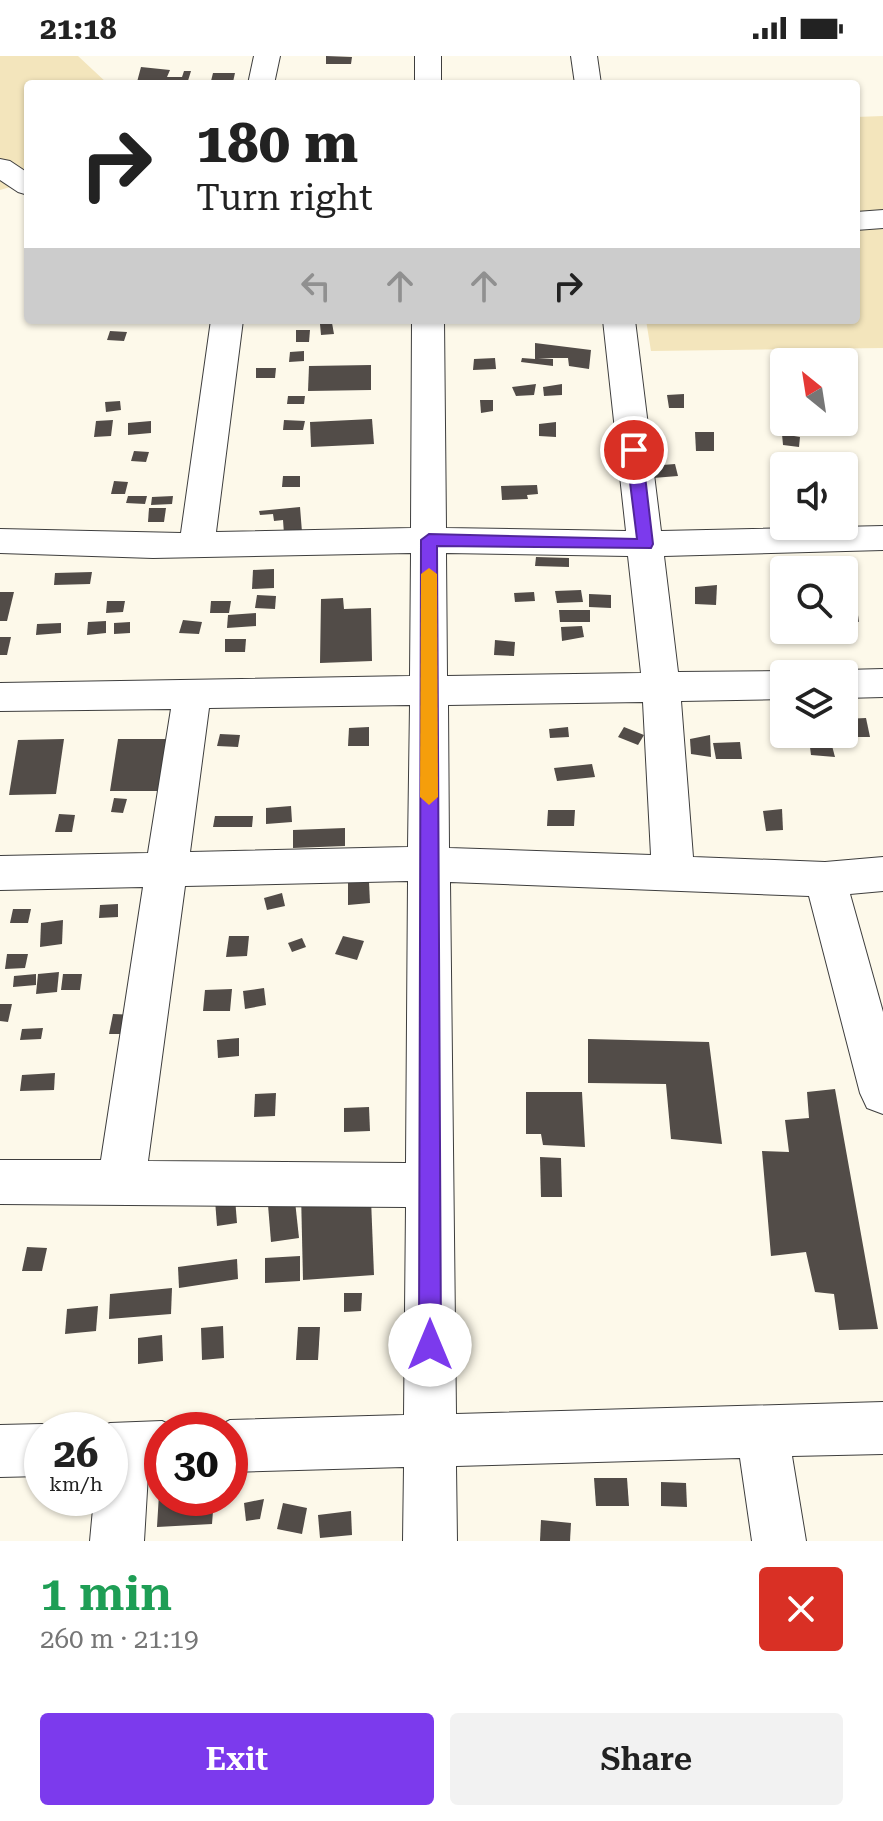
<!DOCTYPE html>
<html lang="en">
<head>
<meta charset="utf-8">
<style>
  body { margin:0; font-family:"Roboto Serif",serif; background:#f2f2f2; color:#222; height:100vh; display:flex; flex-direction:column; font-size:30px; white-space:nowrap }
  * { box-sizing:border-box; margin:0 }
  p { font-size:26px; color:#767676 }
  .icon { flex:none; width:44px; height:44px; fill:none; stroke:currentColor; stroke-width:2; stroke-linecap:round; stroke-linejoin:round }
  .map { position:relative; height:1485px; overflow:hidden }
  .details { display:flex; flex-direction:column; background:#fff; flex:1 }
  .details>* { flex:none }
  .guide { position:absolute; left:24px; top:24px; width:836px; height:244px; border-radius:8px; box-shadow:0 2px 6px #0004; background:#fff; color:#222; overflow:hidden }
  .needle { width:52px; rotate:330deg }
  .fabs { position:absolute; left:770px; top:292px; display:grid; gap:16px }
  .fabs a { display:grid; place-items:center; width:88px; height:88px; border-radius:8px; background:#fff; box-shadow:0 2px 6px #0004; font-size:40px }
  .speed { position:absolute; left:24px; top:1356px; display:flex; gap:16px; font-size:40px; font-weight:700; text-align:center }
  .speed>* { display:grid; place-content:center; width:104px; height:104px; border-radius:50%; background:#fff; box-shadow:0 2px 6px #0004; line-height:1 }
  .speed small { font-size:20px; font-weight:400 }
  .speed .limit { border:12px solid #d22; background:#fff; color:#111 }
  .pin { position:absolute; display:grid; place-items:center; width:68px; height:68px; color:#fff; margin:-34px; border:4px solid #fff; border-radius:50%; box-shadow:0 2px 8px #0007 }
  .me { position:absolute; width:88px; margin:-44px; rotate:0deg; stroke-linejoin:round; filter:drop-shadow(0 0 6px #0008) }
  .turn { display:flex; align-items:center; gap:28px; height:168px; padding:0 40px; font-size:36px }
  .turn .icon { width:104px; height:104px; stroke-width:2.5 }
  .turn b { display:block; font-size:56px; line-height:68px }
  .lanes { display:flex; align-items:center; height:76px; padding:0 40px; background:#0003; justify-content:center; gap:40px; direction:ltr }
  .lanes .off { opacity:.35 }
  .round { display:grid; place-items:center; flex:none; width:84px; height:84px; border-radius:8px; background:#f2f2f2 }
  .summary { display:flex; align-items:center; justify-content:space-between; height:136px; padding:0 40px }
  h1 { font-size:48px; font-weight:600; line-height:60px; color:#1e9e55 }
  .button { display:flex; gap:16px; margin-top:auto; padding:16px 40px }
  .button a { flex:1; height:92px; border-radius:8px; background:#7c3aed; color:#fff; font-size:32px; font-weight:600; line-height:92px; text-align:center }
  .button a+a { background:#f2f2f2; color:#222 }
  .status { display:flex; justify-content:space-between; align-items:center; height:56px; padding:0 40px; background:#fff; direction:ltr }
  .status svg { height:22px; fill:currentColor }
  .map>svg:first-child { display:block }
  .sand { fill:#f3e5bc }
  .building { fill:#524c48 }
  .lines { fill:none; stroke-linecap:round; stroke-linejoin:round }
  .street-casing { stroke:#3e3e3e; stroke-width:2 }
  .street { fill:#fff; fill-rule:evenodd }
  .route { fill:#7c3aed; stroke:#51269a; stroke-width:2 }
  .slow { fill:#f59e0b }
</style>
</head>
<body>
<div class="status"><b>21:18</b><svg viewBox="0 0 49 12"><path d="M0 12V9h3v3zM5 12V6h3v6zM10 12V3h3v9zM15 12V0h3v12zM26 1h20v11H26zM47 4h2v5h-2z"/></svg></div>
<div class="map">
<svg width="883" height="1485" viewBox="0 0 883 1485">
  <rect width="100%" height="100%" fill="#fdf9ea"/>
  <g class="sand">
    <polygon points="0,0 78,0 108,28 28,28 28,126 0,134"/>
    <polygon points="883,60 883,292 651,295 646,264 856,264 856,61"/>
  </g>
  <g class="building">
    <polygon points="326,0 352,1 351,8 326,8"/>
    <polygon points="141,11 170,14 167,21 182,21 184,15 191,15 187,28 144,28 137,26"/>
    <polygon points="213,17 235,17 233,26 211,25"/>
    <polygon points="332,267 334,278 321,279 320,268"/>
    <polygon points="296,274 310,274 309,286 296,286"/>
    <polygon points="110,275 127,276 124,285 107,284"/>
    <polygon points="535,287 591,294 589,313 569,310 568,302 538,302 553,303 553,310 521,306 522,302 535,303"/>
    <polygon points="304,295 304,305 289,306 290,296"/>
    <polygon points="495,302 496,313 473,314 474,303"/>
    <polygon points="371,309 371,334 308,335 309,310"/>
    <polygon points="256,312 276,312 275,322 256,322"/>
    <polygon points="536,328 534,339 516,340 512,331"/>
    <polygon points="562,328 562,339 544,340 543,331"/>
    <polygon points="684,338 684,352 669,352 667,339"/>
    <polygon points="288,340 305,340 304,348 287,348"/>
    <polygon points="480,344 493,344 493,355 481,357"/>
    <polygon points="120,345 121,354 106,356 105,346"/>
    <polygon points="372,363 374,388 311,391 310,366"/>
    <polygon points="113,364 111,380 94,381 96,365"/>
    <polygon points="284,364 305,365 303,374 283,374"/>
    <polygon points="151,365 151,377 128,379 128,367"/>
    <polygon points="556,366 556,381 539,380 539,368"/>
    <polygon points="695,376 714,376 714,395 696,395"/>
    <polygon points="782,378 800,381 799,391 783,389"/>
    <polygon points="134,395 149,396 146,406 131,405"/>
    <polygon points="675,408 678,420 653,422 650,410"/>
    <polygon points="283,420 300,420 300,431 282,431"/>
    <polygon points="114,425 128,426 125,438 111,438"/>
    <polygon points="537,429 538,438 527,439 528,443 502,444 501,430"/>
    <polygon points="128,440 147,440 145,448 126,447"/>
    <polygon points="173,440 172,448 151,449 152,441"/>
    <polygon points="300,451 302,476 284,478 283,464 274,465 273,458 260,459 259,455"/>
    <polygon points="149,452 166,452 164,466 148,466"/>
    <polygon points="536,501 569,502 569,511 535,510"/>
    <polygon points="274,513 274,532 252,533 253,514"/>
    <polygon points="92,516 90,528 54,529 55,517"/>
    <polygon points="717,529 716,549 695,548 695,531"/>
    <polygon points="581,534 583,546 557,547 555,535"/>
    <polygon points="0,536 14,536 7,565 0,565"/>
    <polygon points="534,536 535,545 515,546 514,537"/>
    <polygon points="589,538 611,539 611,552 589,551"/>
    <polygon points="257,539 276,540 275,553 255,552"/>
    <polygon points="343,542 344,553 371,552 372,605 320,607 321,543"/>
    <polygon points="107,545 125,545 123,556 106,557"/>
    <polygon points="211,545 231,545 229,557 210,557"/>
    <polygon points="844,552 857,552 859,566 844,561"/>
    <polygon points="559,554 590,554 590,566 560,566"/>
    <polygon points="256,557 256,570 227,572 228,559"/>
    <polygon points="183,564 202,566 199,578 179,577"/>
    <polygon points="106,565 106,577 87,579 88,566"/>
    <polygon points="130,566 130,577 114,578 114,567"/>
    <polygon points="61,567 61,577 36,579 37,568"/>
    <polygon points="582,570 584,581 562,585 561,571"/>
    <polygon points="0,581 11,581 7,599 0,599"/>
    <polygon points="225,583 246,583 245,596 225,596"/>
    <polygon points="495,584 515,586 514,600 494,599"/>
    <polygon points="866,662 870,681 848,681 844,663"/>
    <polygon points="369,671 369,690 348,690 349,672"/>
    <polygon points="568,671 569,681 550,682 549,673"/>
    <polygon points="624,671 644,679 638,689 618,681"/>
    <polygon points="220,678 240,679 238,691 217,690"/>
    <polygon points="710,679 711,701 691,698 690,683"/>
    <polygon points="64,683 56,738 9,739 18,684"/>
    <polygon points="118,683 166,683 159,735 110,735"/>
    <polygon points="809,683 831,686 835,701 811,699"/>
    <polygon points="740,686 742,703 716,703 713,687"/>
    <polygon points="592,708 595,721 557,725 554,712"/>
    <polygon points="114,742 127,743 123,757 111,756"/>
    <polygon points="291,750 292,766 266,768 266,752"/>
    <polygon points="782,753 783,774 766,775 763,755"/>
    <polygon points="548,754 575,754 574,770 547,770"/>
    <polygon points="59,758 75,759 72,776 55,776"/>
    <polygon points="215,760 253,760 252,771 213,771"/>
    <polygon points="345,772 345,790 293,792 293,774"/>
    <polygon points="369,826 370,847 348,849 348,827"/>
    <polygon points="282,837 285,850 267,854 264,842"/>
    <polygon points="118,848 118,861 99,862 100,849"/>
    <polygon points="13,853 31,853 28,867 10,867"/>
    <polygon points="63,864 62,888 40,891 41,867"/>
    <polygon points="229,880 249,880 247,900 226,901"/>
    <polygon points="343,880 364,885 357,904 335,898"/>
    <polygon points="302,882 306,891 292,896 288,887"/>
    <polygon points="7,898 28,898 25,912 5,913"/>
    <polygon points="59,916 57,936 36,938 38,918"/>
    <polygon points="36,918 36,929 13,931 14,920"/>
    <polygon points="63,918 82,918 80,934 61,934"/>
    <polygon points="264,932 266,949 245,953 243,935"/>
    <polygon points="232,933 230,955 203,955 205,934"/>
    <polygon points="0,948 12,948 8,966 0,965"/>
    <polygon points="113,958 137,959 133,978 109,978"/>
    <polygon points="43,972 41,983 20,984 22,973"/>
    <polygon points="239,982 239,1000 218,1002 217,984"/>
    <polygon points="588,983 709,986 722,1088 671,1083 666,1028 588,1027"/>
    <polygon points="55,1017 54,1034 20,1035 22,1019"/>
    <polygon points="835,1033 878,1273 839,1274 834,1238 815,1236 806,1196 771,1200 762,1095 789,1096 785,1064 809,1062 807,1036"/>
    <polygon points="526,1036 582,1036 585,1091 543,1089 541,1078 526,1078"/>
    <polygon points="276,1037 275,1060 254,1061 255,1038"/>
    <polygon points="369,1051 370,1075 344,1076 344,1052"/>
    <polygon points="540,1101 561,1102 562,1141 541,1141"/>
    <polygon points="301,1137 371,1143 374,1219 303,1224"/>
    <polygon points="235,1142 237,1167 217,1170 215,1144"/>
    <polygon points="295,1145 299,1182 271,1186 268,1149"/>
    <polygon points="27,1191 47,1192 42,1215 22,1215"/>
    <polygon points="300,1200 300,1225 265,1227 265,1202"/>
    <polygon points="237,1203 238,1223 179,1232 178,1211"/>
    <polygon points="172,1232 171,1258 109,1263 110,1238"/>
    <polygon points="344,1237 362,1237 361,1255 344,1256"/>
    <polygon points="98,1250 96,1275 65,1278 67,1253"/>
    <polygon points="223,1270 224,1302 202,1304 201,1272"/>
    <polygon points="298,1271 320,1271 318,1304 296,1304"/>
    <polygon points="162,1279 163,1305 138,1308 138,1282"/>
    <polygon points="594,1422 627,1422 629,1450 596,1450"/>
    <polygon points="661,1426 686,1427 687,1451 661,1450"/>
    <polygon points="159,1438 162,1442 214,1442 212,1468 157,1471"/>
    <polygon points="264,1443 260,1463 246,1465 244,1447"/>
    <polygon points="283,1447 307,1452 302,1478 277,1473"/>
    <polygon points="351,1455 352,1479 320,1482 318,1459"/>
    <polygon points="541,1464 571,1467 570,1485 540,1485"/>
  </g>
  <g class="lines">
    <defs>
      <g id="street">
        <polygon points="254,0 280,0 274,28 248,28"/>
        <rect x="415" y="0" width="26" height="28"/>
        <polygon points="571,0 597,0 601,28 575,28"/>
        <polygon points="0,103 10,105 28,117 28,139 18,136 0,124"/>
        <polygon points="883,154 883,172 856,174 856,156"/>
        <path d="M211 264H243L216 476 411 472 412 264H444L446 472 626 475 603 264H635L661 475 883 470V494L664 500 678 616 784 615 795 618H784V643L681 645 693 801 825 806 883 801V835L850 838 883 956V1058L867 1052 860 1037 809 840 450 826 456 1358 883 1346V1398L792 1400 806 1485H752L740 1402 456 1410 457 1485H403L404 1411 230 1416V1374H211L230 1364 404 1359 406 1151 0 1148V1104H101L143 831 0 834V800L148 797 171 653 0 655V627L410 620 411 497 153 502 0 497V473L181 477ZM446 497 628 500 641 617 447 620ZM643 646 651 799 449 792 448 649ZM410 649 408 791 190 796 209 652ZM408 825 406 1107 148 1105 185 830Z"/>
        <polygon points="883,613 883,641 844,642 844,618 831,618 844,614"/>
        <polygon points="162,1365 181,1374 162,1374 162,1417 148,1418 144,1485 90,1485 94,1442 110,1442 110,1374 93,1374 110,1367"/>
        <polygon points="42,1368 57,1374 42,1374 42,1420 0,1421 0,1369"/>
      </g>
    </defs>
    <use href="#street" class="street-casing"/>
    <use href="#street" class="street"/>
  </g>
  <polygon class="route" points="634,389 642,394 653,488 651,492 437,490 441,1289 438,1297 430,1300 422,1297 419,1289 421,484 429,478 637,483 626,394"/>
  <polygon class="slow" points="429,512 437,518 438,741 429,749 420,741 421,518"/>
</svg>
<div class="fabs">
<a><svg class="needle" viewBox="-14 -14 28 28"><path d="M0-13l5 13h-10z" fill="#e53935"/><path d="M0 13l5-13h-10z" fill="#767676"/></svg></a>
<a><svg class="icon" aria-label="sound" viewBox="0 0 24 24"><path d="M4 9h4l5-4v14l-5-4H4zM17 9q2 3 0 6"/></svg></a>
<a><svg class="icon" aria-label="search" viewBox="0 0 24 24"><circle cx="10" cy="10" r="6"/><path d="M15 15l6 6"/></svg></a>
<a><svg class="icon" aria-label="layers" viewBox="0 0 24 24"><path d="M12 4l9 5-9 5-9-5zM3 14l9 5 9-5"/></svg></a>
</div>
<div class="speed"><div>26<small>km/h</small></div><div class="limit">30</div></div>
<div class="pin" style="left:634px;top:394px;background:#d93025"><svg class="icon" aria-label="arrive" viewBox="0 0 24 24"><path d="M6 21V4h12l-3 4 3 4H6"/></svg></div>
<svg class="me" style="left:430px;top:1289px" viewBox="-20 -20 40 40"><circle r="19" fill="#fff"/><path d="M0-13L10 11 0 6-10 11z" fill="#7c3aed"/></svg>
<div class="guide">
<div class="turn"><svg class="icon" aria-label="right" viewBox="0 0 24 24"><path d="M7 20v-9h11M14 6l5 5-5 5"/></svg><div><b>180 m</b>Turn right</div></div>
<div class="lanes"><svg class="icon off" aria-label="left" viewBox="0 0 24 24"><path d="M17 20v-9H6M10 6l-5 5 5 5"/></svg><svg class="icon off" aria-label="ahead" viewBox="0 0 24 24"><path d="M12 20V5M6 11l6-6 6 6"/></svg><svg class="icon off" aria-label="ahead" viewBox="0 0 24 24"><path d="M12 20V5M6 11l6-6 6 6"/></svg><svg class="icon" aria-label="right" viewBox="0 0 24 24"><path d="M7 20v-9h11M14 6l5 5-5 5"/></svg></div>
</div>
</div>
<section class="details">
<div class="summary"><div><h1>1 min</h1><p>260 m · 21:19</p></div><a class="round" style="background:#d93025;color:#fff"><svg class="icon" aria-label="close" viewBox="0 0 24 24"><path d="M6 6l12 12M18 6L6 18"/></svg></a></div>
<div class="button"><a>Exit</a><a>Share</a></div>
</section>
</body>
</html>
